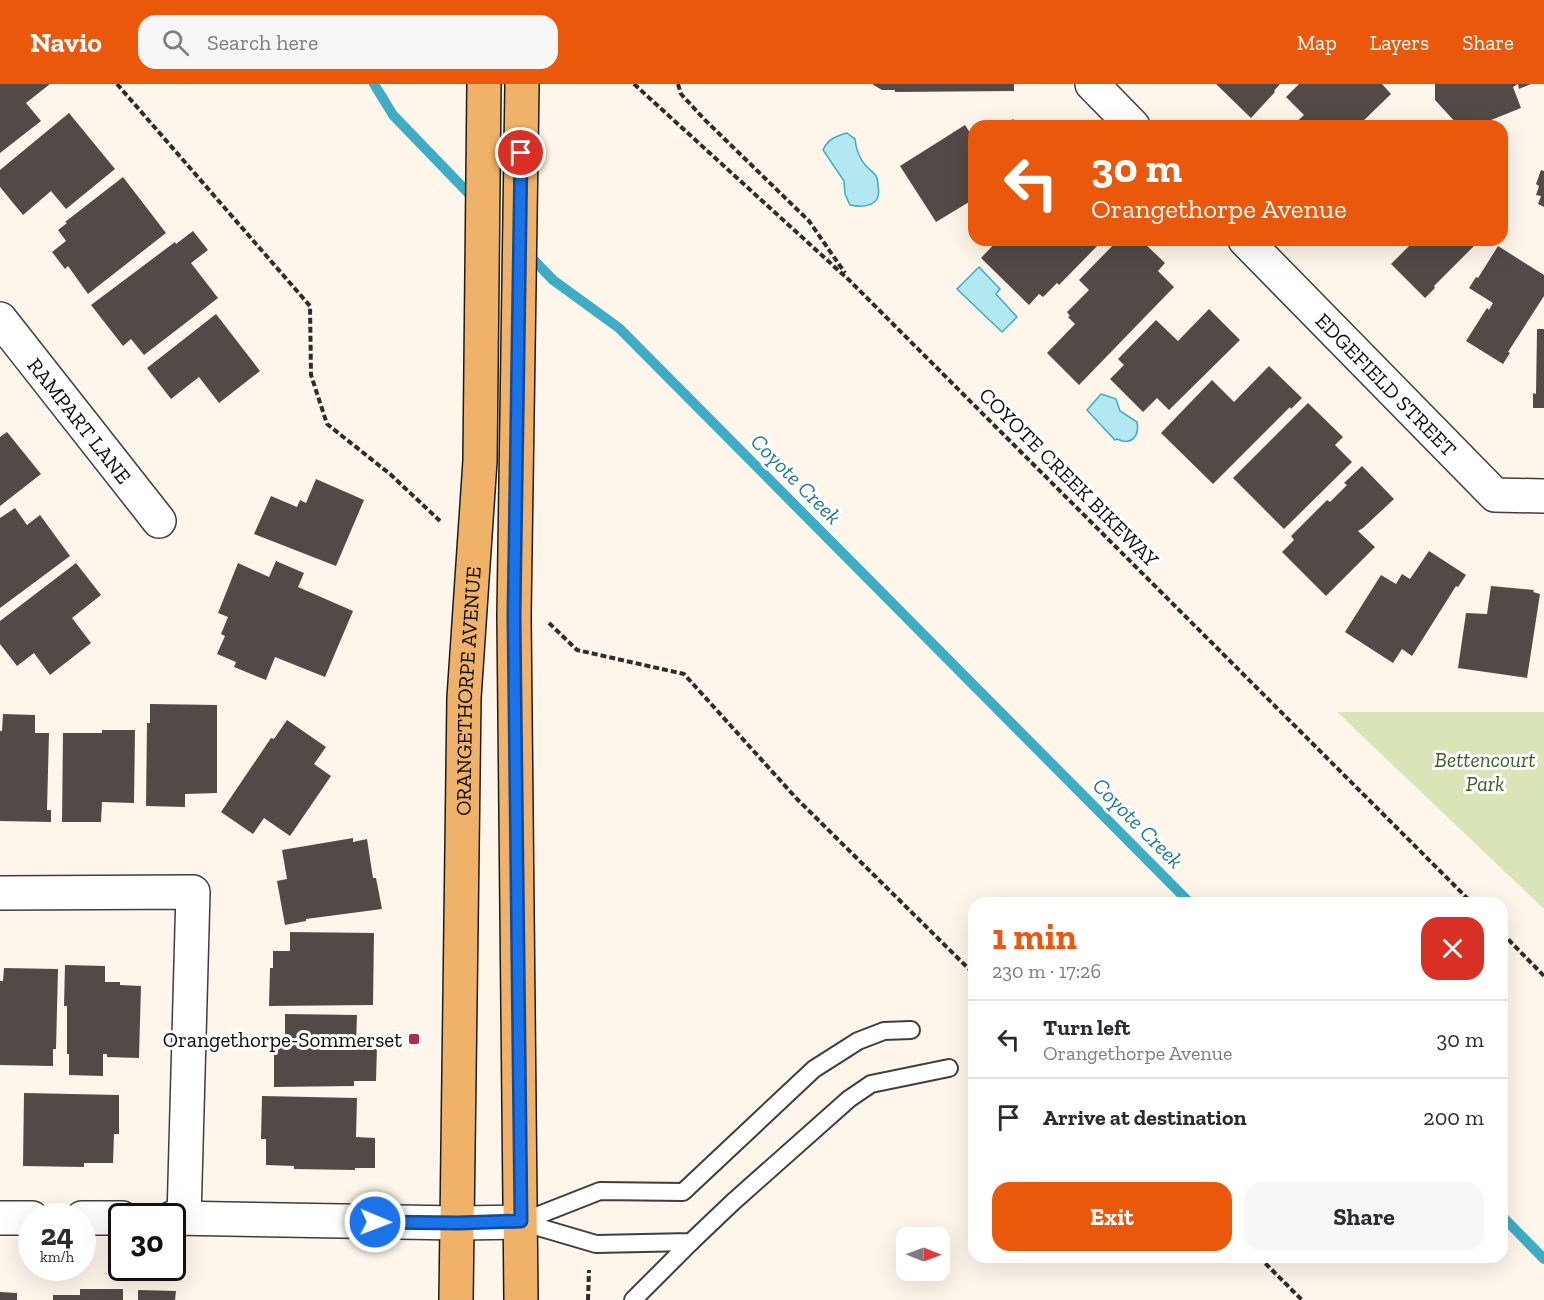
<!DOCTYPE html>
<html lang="en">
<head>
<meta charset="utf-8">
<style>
  body { margin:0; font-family:"Zilla Slab",serif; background:#f7f7f7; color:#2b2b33; height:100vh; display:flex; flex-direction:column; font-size:22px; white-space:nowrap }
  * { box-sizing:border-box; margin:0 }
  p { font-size:20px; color:#7c7c81 }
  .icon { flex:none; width:33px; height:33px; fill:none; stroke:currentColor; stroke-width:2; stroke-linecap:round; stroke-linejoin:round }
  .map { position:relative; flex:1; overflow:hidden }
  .panel { position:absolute; left:968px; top:813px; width:540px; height:366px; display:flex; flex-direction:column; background:#fff; border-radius:18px; box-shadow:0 6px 24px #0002 }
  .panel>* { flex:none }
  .top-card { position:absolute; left:968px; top:36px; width:540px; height:126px; border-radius:18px; box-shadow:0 6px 24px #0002; background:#ea580c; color:#fff; overflow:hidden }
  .needle { width:39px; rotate:91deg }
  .controls { position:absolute; left:896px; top:1143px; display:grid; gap:12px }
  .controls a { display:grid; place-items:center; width:54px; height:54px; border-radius:12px; background:#fff; box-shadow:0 6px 24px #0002; font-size:30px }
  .speed { position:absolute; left:18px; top:1119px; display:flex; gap:12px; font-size:30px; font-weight:700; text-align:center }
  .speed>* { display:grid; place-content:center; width:78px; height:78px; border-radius:50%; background:#fff; box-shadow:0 6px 24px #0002; line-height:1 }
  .speed small { font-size:15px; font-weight:400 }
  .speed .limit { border:3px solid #111; border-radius:9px; background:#fff; color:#111 }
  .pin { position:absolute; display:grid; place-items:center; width:51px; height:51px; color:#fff; margin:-26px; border:3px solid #fff; border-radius:50%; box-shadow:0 2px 6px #0007 }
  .me { position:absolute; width:66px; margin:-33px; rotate:91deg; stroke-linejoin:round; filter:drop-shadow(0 0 4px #0008) }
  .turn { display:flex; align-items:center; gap:21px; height:126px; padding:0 24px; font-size:27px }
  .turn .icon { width:78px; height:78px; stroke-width:2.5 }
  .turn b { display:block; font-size:42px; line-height:51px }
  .round { display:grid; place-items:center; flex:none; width:63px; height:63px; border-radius:18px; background:#f7f7f7 }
  .overview { display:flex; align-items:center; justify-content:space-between; height:102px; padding:0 24px }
  h1 { font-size:36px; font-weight:800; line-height:45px; color:#ea580c }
  .cta { display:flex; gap:12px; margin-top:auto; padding:12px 24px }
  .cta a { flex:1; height:69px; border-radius:18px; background:#ea580c; color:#fff; font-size:24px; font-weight:800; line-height:69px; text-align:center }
  .cta a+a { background:#f7f7f7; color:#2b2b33 }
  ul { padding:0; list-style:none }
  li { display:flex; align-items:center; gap:18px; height:78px; padding:0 24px; border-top:2px solid #e1e1e2 }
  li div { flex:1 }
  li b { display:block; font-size:22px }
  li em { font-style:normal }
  header { display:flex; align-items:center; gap:36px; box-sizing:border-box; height:84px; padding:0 30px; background:#ea580c; color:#fff }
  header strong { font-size:28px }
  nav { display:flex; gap:33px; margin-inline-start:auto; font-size:21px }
  .search { width:420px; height:54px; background:#f7f7f7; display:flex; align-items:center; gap:15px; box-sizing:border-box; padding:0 21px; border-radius:18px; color:#7c7c81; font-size:22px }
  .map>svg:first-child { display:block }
  .green { fill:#d9e5b7 }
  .water { fill:#b2e8f2; stroke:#3eacc5; stroke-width:1.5 }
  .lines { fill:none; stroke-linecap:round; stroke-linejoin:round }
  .stream { stroke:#3eacc5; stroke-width:10 }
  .building { fill:#534a48 }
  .service-casing { stroke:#3e3e3e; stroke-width:20 }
  .minor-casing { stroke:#3e3e3e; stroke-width:36 }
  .primary-casing { stroke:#1c1c1c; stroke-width:36 }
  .path { stroke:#2d2d2d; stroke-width:4; stroke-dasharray:6 3; stroke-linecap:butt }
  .service { stroke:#fff; stroke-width:16 }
  .minor { stroke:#fff; stroke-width:33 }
  .primary { stroke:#f0b268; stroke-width:33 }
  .route-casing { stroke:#114b97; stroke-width:15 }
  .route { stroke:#1a73e8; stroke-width:10 }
  .poi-dot { fill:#b22c4f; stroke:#fff; stroke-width:2 }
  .labels { text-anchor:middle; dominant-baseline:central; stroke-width:6; stroke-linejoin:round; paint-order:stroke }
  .street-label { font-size:21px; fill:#0b0b0b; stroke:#fff }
  .park-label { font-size:21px; font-style:italic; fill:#3a5e20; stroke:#fff }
  .poi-label { font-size:21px; fill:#0b0b0b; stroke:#fff; text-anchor:end }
  .water-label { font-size:22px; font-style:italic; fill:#1d7a94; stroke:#fff }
</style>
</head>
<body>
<header>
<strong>Navio</strong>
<div class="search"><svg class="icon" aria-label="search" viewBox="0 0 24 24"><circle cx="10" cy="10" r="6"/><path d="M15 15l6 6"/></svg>Search here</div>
<nav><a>Map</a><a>Layers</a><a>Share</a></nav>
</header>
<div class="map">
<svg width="1544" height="1216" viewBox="0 0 1544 1216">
  <rect width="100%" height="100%" fill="#fef6ea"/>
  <polygon class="green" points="1337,628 1544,628 1544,825"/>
  <g class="water">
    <path d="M847 49 855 55C856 66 859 74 866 82 869 85 874 89 876 92 878 95 878 99 878 102 882 122 865 124 850 121L845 110 844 97 823 66C828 55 836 52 847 49Z"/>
    <polygon points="979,183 1000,205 996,210 1017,233 1002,248 957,205"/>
    <path d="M1101 310 1116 315 1120 327 1137 338C1140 352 1131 362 1117 355L1115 356 1087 326Z"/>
  </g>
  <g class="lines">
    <g class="stream">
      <polyline points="374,0 393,31 476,117"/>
      <polyline points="527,169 553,196 619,244 1190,819"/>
      <polyline points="1502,1132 1544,1175"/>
    </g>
  </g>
  <g class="building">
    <polygon points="0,0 50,0 26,19 41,37 0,69"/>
    <polygon points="872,0 1014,0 1014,7 895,8 895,6 882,6"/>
    <polygon points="1216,0 1280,0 1274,7 1275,8 1251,34"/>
    <polygon points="1299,0 1382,0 1391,10 1358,42 1292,42 1304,31 1286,13"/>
    <polygon points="1435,0 1531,0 1519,5 1518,0 1513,3 1521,24 1476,42 1470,42 1469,37 1458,41 1435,16"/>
    <polygon points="69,29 115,85 66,125 51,107 23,131 0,103 0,86"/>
    <polygon points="1013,35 1018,42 1001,42"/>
    <polygon points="965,41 974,55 974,115 936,138 900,82"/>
    <polygon points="1541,86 1544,87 1544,123 1538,120 1541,112 1536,111 1539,102 1536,100"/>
    <polygon points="123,93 166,149 88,210 68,182 65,185 52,168 66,157 58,146 67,139 65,138"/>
    <polygon points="193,147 208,166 191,179 218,214 144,271 131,255 123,262 91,221 175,158 176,160"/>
    <polygon points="998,156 1103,156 1059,201 1057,199 1043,213 1039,210 1029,221 981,174"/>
    <polygon points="1118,156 1141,156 1165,179 1158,187 1174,203 1079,301 1047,269 1075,240 1068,233 1070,232 1067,228 1089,206 1079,196"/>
    <polygon points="1415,156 1480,156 1434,202 1435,204 1425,214 1391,180"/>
    <polygon points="1498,162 1544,191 1544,212 1508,268 1510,269 1503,280 1466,257 1487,224 1489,226 1493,219 1469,204 1476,193 1478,194"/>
    <polygon points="1209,225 1240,256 1169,326 1157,314 1143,328 1110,295 1124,281 1118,275 1156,236 1178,257"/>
    <polygon points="216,230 260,287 219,319 199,293 171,315 147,284"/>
    <polygon points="1537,245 1544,245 1544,324 1533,324 1533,309 1536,310"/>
    <polygon points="1269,282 1302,314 1291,325 1290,323 1213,400 1161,349 1212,296 1234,318"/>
    <polygon points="1308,319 1343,353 1335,361 1352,378 1284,445 1233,394"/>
    <polygon points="7,348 41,390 0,422 0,353"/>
    <polygon points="1362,382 1394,415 1363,444 1358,447 1375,463 1326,512 1282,468 1294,456 1291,452 1327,416 1330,418 1347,401 1344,399"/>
    <polygon points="316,395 364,416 336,482 254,450 271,412 297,423 300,416 306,419"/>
    <polygon points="15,424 27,441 40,431 70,472 0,524 0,434"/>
    <polygon points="1429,467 1466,491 1458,503 1456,502 1412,572 1402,565 1393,579 1345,548 1381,491 1396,500 1402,490 1410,495"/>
    <polygon points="276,477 304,489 298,503 353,527 325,593 275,573 266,596 234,583 236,578 217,570 225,552 221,550 228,533 218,529 238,479 269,493"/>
    <polygon points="76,479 101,511 72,534 91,559 50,591 34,569 17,582 0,560 0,537"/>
    <polygon points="1491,502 1534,506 1533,508 1540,510 1527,594 1458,584 1466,529 1487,530"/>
    <polygon points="150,620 217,621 217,709 185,710 185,723 146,722 147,639 150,639"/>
    <polygon points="3,630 35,631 35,649 49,649 47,726 51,726 51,738 0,737 0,647 2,647"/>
    <polygon points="287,636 326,663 314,680 331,692 290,752 264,734 253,750 221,728 271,654 274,655"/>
    <polygon points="102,646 135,646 134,719 102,718 101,738 62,738 63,649 102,649"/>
    <polygon points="353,754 353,758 367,755 373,794 376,794 382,825 306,835 306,837 285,841 277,797 287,795 282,766"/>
    <polygon points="290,848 374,849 373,921 269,922 270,884 273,884 273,867 290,867"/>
    <polygon points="65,881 105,882 105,898 120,898 120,901 141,902 139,974 107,973 107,970 103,970 103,992 69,991 69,970 67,970 67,922 64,922"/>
    <polygon points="4,884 58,885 56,965 53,965 53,982 0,981 0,897 3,897"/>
    <polygon points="285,930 357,931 356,960 377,961 376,997 354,997 354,1002 274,1003 274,966 268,966 268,953 285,953"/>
    <polygon points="24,1009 119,1011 119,1050 114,1050 113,1079 84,1079 84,1083 23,1082"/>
    <polygon points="262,1012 357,1014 356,1053 375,1054 375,1084 355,1084 355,1086 294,1085 294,1082 266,1081 266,1055 261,1055"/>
    <polygon points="80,1205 123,1205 123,1216 53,1216 53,1211 80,1211"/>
    <polygon points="138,1206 176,1207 175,1216 138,1216"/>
    <polygon points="0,1208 17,1209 17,1216 0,1216"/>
  </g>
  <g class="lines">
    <defs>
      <g id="service">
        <polyline points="521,1138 596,1160 691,1158 733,1118 849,1015 871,1000 949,984"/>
        <polyline points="521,1138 600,1107 683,1108 814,985 858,957 884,947 911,946"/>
        <polyline points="633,1216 691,1158"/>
      </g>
      <g id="minor">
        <polyline points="1092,0 1133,42"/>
        <path id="s1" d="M1245 156 1495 411 1544 412"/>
        <path id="s2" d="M0 235 159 437"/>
        <polyline points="0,809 193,808 184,1134"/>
        <polyline points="0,1134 32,1134"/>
        <polyline points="82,1134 122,1134"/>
        <polyline points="172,1134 458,1139 521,1138"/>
      </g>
      <g id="primary">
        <path id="s3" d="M456 1216 464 614 480 377 484 0"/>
        <polyline points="521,1216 514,532 522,0"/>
      </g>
    </defs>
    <use href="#service" class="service-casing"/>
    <use href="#minor" class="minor-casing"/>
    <use href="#primary" class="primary-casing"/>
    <g class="path">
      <polyline points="117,0 310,222 311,291 327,340 390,390 440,437"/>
      <polyline points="634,0 849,196 1472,819"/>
      <polyline points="678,0 681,10 704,35 809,137 845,189"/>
      <polyline points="549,539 577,566 684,590 797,715 974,890"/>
      <polyline points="1502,849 1544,892"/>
      <polyline points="1259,1173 1302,1216"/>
      <polyline points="588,1216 589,1186"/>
    </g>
    <use href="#service" class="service"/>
    <use href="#minor" class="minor"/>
    <use href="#primary" class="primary"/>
  </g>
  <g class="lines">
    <defs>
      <polyline id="route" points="375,1138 458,1139 521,1137 514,532 521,69"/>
    </defs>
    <use href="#route" class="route-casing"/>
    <use href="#route" class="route"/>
  </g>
  <rect class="poi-dot" x="408" y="949" width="12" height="12" rx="3"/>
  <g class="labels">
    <g class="street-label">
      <text stroke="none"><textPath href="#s1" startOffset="202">EDGEFIELD STREET</textPath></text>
      <text stroke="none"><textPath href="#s2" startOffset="129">RAMPART LANE</textPath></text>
      <text transform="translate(1069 393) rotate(45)">COYOTE CREEK BIKEWAY</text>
      <text stroke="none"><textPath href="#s3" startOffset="609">ORANGETHORPE AVENUE</textPath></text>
    </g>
    <g class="park-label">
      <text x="1485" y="675">Bettencourt<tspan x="1485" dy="24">Park</tspan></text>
    </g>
    <g class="poi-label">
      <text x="402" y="955">Orangethorpe-Sommerset</text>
    </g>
    <g class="water-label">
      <text transform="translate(796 395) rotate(45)">Coyote Creek</text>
      <text transform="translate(1138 739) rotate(45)">Coyote Creek</text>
    </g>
  </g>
</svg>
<div class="controls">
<a><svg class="needle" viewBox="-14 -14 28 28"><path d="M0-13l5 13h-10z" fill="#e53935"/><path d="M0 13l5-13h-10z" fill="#7c7c81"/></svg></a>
</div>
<div class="speed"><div>24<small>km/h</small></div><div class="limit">30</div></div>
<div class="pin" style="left:521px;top:69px;background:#d93025"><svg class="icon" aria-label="arrive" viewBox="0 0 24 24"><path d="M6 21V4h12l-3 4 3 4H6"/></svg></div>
<svg class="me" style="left:375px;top:1138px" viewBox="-20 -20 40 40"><circle r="17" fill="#1a73e8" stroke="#fff" stroke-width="3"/><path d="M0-11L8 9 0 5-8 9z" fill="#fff"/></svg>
<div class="top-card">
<div class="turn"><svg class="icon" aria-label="left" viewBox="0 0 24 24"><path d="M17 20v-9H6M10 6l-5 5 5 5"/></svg><div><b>30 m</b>Orangethorpe Avenue</div></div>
</div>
<section class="panel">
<div class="overview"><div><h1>1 min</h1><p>230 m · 17:26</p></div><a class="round" style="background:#d93025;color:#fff"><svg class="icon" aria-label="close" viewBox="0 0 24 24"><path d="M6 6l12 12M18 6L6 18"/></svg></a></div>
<ul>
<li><svg class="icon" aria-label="left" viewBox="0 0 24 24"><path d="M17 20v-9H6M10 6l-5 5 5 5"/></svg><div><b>Turn left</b><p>Orangethorpe Avenue</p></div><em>30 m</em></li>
<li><svg class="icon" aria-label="arrive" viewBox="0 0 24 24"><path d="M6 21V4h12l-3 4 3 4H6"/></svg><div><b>Arrive at destination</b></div><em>200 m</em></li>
</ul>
<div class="cta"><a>Exit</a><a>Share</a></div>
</section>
</div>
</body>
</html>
